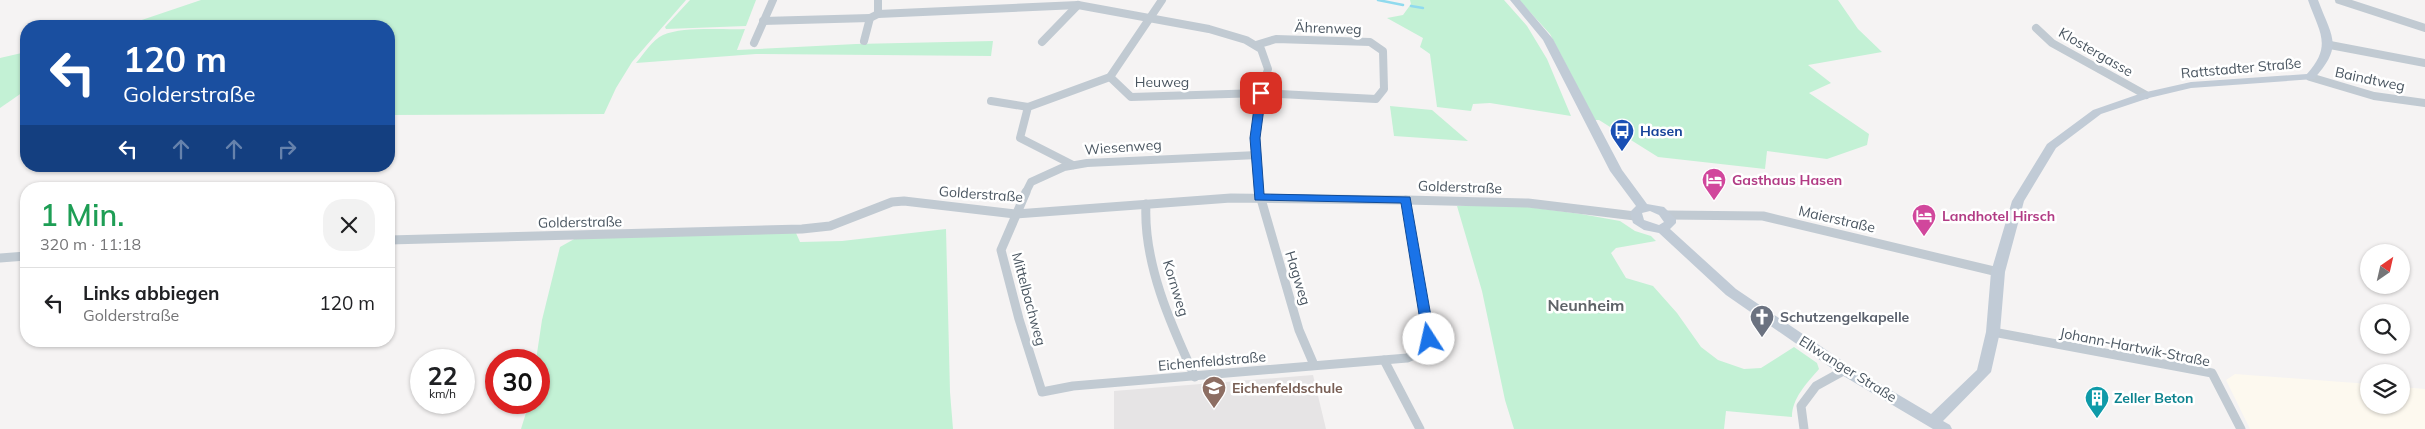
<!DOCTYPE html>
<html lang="de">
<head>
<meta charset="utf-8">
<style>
  body { margin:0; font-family:Mulish,sans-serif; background:#f2f2f2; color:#202124; height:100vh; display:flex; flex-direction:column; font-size:19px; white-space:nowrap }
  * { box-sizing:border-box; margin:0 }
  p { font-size:16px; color:#757577 }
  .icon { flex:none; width:28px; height:28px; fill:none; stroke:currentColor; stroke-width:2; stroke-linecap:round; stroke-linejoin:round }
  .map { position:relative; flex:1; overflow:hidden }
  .drawer { position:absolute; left:20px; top:182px; width:375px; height:165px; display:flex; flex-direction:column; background:#fff; border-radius:20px; box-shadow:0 1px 4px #0004 }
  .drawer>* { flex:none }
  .banner { position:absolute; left:20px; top:20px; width:375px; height:152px; border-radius:20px; box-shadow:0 1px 4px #0004; background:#1a4fa0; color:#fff; overflow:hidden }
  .needle { width:32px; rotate:34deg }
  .buttons { position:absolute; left:2360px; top:244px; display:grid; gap:10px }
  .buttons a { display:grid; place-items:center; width:50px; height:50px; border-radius:50%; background:#fff; box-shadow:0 1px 4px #0004; font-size:25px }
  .speed { position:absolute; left:410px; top:349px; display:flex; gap:10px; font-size:25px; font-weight:700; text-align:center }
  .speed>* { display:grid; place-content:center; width:65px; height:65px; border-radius:50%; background:#fff; box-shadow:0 1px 4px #0004; line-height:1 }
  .speed small { font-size:12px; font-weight:400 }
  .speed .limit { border:8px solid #d22; background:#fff; color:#111 }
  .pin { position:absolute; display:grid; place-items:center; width:42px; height:42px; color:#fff; margin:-21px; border-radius:10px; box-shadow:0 2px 8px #0006 }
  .me { position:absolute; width:55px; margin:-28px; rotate:350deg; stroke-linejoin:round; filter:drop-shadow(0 0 4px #0008) }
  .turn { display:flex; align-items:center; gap:18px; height:105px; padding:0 20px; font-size:22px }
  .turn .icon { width:65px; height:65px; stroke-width:2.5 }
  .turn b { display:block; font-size:35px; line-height:42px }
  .lanes { display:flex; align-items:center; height:48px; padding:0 20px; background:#0003; justify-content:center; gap:25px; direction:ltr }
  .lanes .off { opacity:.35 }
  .round { display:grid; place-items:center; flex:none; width:52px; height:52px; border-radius:20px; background:#f2f2f2 }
  .overview { display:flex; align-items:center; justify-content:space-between; height:85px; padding:0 20px }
  h1 { font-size:30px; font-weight:600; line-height:38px; color:#1e9e55 }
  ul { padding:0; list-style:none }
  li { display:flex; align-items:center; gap:15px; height:70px; padding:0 20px; border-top:1px solid #e0e0e0 }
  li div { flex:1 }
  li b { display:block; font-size:19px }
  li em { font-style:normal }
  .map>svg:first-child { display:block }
  .commercial { fill:#fdf9ef }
  .education { fill:#e6e4e5 }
  .green { fill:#c3f1d5 }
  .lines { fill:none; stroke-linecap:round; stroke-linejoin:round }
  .stream { stroke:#90daee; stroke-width:2.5 }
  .street-far1 { stroke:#c1cad2; stroke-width:8 }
  .street { stroke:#c1cad2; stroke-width:9 }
  .secondary { fill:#c1cbd6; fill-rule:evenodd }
  .route { fill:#1a73e8; stroke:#114b97 }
  .labels { text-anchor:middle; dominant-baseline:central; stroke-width:5; stroke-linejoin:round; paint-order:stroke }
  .street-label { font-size:14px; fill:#4a5661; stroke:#fff }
  .transit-label { font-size:14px; font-weight:bold; fill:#164399; stroke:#fff; text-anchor:start }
  .hotel-label { font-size:14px; font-weight:bold; fill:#b23c85; stroke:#fff; text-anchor:start }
  .worship-label { font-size:14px; font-weight:bold; fill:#5b616d; stroke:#fff; text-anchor:start }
  .education-label { font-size:14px; font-weight:bold; fill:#785e54; stroke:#fff; text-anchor:start }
  .culture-label { font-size:14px; font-weight:bold; fill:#0d838f; stroke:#fff; text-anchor:start }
  .quarter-label { font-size:16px; font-weight:bold; fill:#5f6368; stroke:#fff }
</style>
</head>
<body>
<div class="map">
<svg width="2425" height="429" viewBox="0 0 2425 429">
  <rect width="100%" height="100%" fill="#f5f3f3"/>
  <polygon class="commercial" points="2235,374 2369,384 2369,405 2401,405 2401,387 2425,389 2425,429 2250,429 2226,380"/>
  <polygon class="education" points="1313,375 1326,429 1114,429 1114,391"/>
  <g class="green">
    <polygon points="201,0 686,0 632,62 616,88 604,114 389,115 389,26 124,26"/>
    <polygon points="690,0 756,0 746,26 666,29 665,27"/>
    <polygon points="1410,0 1504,0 1527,26 1547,59 1571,116 1490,103 1473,104 1471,111 1437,107 1430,54 1420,47 1423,38 1387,18 1403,15 1411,4"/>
    <polygon points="1519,0 1838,0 1858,29 1882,52 1808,65 1831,83 1809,93 1869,134 1867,145 1827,159 1767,151 1765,169 1658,157 1599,120 1595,120 1550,34"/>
    <path d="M745 29 737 50 856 44 993 41 991 56 756 54 636 63C644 54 652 40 663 35 683 26 723 30 745 29Z"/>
    <polygon points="26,52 26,90 0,108 0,58"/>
    <polygon points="1390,106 1432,110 1468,141 1394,136"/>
    <path d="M1457 206H1520L1581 214 1620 221 1635 231 1651 236 1656 241 1616 248 1611 253 1626 278 1653 286 1677 313 1701 347 1718 360 1744 369 1761 368 1794 347 1817 363 1819 369C1807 383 1792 398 1792 417L1726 411 1724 429H1514L1505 400 1482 291Z"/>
    <polygon points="946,229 950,392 953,429 521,429 529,403 539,402 539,360 536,360 542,320 560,247 576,238 796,233 800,242 842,241"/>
  </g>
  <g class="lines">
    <g class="stream">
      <polyline points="1378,0 1403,5"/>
      <polyline points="1411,6 1423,8"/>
    </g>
    <g class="street-far1">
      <polyline points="878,0 878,14"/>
      <polyline points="1162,0 1110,77 1131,97 1261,93 1376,99 1384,89 1383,51 1370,42 1276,39 1256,45"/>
      <polyline points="2339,0 2425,28"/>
      <polyline points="763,21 870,18"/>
      <polyline points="2036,28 2052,43 2146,95"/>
      <polyline points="864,41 870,18 878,14 1078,5 1209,29 1246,40 1261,49 1268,69 1261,93 1255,138 1259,194"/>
      <polyline points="1042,42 1078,5"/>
      <polyline points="754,43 773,0"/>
      <polyline points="2330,45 2425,63"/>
      <polyline points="2310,77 2374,96 2425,103"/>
      <polyline points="991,101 1028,107"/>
      <polyline points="1073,165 1020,138 1028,107 1110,77"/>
      <polyline points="1025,194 1031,182 1064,167 1087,163 1257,155"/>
    </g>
    <g class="street">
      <polyline points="1026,192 1001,250 1019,319 1042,392 1073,386 1407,358 1424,351 1429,339 1406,200"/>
      <polyline points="1259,192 1299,330 1314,365"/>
      <path d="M1146 204C1143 263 1171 325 1195 377"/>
      <polyline points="1668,215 1763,216 1998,272"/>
      <polyline points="389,240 802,229 830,226 892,202 904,201 1015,214 1231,198 1406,200 1528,203 1635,216"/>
      <polyline points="0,258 26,256"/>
      <polyline points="1993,332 2212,373 2241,429"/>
      <polyline points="1384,360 1420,429"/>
      <polyline points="1804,429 1801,406 1816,386 1845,370"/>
    </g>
    <path class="secondary" d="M1510 0H1520L1553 39 1622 170 1647 204 1664 207 1676 219V223L1670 229 1736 289 1850 366 1931 414 1977 370 1986 332 1991 272 2012 201 2047 144 2093 110 2142 93 2191 82 2307 74C2333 45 2319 32 2308 0H2318C2332 38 2344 45 2314 79L2191 88 2149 98 2101 114 2056 148 2024 201 2005 272 2000 332 1991 372 1943 421 1950 425 1952 429H1933L1840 374 1726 295 1659 233 1644 230 1633 223 1630 212 1636 206 1610 171 1543 40ZM1650 211 1659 215 1664 222 1659 225 1644 220 1642 213Z"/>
  </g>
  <polygon class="route" points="1261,90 1266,93 1260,138 1264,194 1410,197 1435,339 1434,342 1429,343 1423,339 1401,203 1255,200 1250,138 1256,93"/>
  <defs>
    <symbol id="bus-pin" viewBox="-11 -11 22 30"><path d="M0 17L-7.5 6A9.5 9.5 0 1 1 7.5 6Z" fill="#1a4fb4" stroke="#fff"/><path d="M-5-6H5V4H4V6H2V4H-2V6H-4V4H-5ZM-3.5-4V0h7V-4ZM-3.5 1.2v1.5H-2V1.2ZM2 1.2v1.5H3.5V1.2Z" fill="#fff"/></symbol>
    <symbol id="hotel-pin" viewBox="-11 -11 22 30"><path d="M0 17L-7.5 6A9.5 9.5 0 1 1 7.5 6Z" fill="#d1479c" stroke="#fff"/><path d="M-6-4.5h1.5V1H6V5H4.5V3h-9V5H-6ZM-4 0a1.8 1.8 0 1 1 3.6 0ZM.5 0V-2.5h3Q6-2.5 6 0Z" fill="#fff"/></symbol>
    <symbol id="church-pin" viewBox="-11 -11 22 30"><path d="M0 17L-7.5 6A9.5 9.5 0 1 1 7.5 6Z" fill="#6b7280" stroke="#fff"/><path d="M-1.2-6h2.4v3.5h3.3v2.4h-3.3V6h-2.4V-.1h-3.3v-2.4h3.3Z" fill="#fff"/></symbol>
    <symbol id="school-pin" viewBox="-11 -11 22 30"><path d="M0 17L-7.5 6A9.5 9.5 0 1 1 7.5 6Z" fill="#8d6e63" stroke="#fff"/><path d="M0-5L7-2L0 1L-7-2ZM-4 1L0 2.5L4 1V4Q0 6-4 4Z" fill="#fff"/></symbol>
    <symbol id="building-pin" viewBox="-11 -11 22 30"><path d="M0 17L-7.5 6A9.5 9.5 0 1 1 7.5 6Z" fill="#0f9aa8" stroke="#fff"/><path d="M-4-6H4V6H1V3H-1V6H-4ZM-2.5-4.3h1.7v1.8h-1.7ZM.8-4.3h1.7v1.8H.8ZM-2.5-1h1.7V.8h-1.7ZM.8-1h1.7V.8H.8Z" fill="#fff"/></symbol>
  </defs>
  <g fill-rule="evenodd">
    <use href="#bus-pin" x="1608" y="117" width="28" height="38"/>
    <use href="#hotel-pin" x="1700" y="166" width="28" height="38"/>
    <use href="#hotel-pin" x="1910" y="202" width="28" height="38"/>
    <use href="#church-pin" x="1748" y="303" width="28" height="38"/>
    <use href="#school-pin" x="1200" y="374" width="28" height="38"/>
    <use href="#building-pin" x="2083" y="384" width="28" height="38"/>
  </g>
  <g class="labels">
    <g class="street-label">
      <text transform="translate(1328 28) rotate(2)">Ährenweg</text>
      <text transform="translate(2096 52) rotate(30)">Klostergasse</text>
      <text transform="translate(2241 68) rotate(-5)">Rattstadter Straße</text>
      <text transform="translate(2370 79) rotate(12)">Baindtweg</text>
      <text x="1162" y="82">Heuweg</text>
      <text transform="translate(1123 147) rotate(-4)">Wiesenweg</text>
      <text transform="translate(1460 187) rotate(2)">Golderstraße</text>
      <text transform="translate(981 194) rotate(4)">Golderstraße</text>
      <text transform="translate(1837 219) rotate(13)">Maierstraße</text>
      <text transform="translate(580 222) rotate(-1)">Golderstraße</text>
      <text transform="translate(1298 278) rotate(73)">Hagweg</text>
      <text transform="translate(1176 288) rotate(73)">Kornweg</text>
      <text transform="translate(1029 299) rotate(75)">Mittelbachweg</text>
      <text transform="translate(2135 347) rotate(11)">Johann-Hartwik-Straße</text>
      <text transform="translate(1212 361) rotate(-5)">Eichenfeldstraße</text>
      <text transform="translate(1848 369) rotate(32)">Ellwanger Straße</text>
    </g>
    <g class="transit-label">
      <text x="1640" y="131">Hasen</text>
    </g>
    <g class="hotel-label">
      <text x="1732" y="180">Gasthaus Hasen</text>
      <text x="1942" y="216">Landhotel Hirsch</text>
    </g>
    <g class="worship-label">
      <text x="1780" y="317">Schutzengelkapelle</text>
    </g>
    <g class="education-label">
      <text x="1232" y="388">Eichenfeldschule</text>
    </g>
    <g class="culture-label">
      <text x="2114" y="398">Zeller Beton</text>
    </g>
    <g class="quarter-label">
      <text x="1586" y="305">Neunheim</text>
    </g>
  </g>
</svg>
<div class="buttons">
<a><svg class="needle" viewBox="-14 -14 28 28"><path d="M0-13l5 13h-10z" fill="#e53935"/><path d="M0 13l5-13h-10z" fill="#757577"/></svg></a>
<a><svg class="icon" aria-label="search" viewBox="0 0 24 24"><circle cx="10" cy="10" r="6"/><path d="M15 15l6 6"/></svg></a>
<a><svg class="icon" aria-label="layers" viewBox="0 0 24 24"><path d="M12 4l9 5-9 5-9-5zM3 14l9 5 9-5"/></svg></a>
</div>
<div class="speed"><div>22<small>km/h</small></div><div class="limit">30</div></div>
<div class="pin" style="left:1261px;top:93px;background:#d93025"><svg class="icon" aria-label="arrive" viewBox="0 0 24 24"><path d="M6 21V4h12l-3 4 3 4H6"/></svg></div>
<svg class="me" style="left:1429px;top:339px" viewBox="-20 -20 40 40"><circle r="19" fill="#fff"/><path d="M0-13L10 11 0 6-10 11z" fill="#1a73e8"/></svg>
<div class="banner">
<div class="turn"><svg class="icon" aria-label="left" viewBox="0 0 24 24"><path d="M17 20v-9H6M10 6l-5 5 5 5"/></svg><div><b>120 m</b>Golderstraße</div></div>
<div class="lanes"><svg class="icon" aria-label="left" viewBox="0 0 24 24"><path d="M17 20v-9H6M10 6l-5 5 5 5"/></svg><svg class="icon off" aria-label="ahead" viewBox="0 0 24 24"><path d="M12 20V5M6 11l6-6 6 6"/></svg><svg class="icon off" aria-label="ahead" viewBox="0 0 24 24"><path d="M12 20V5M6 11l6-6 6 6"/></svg><svg class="icon off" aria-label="right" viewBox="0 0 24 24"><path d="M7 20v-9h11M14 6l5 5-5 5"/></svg></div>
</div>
<section class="drawer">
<div class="overview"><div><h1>1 Min.</h1><p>320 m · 11:18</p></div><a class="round"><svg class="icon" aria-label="close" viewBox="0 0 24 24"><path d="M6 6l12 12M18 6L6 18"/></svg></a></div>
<ul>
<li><svg class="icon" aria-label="left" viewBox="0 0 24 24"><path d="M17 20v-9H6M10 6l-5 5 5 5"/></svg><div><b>Links abbiegen</b><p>Golderstraße</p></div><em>120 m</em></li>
</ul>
</section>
</div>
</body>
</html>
